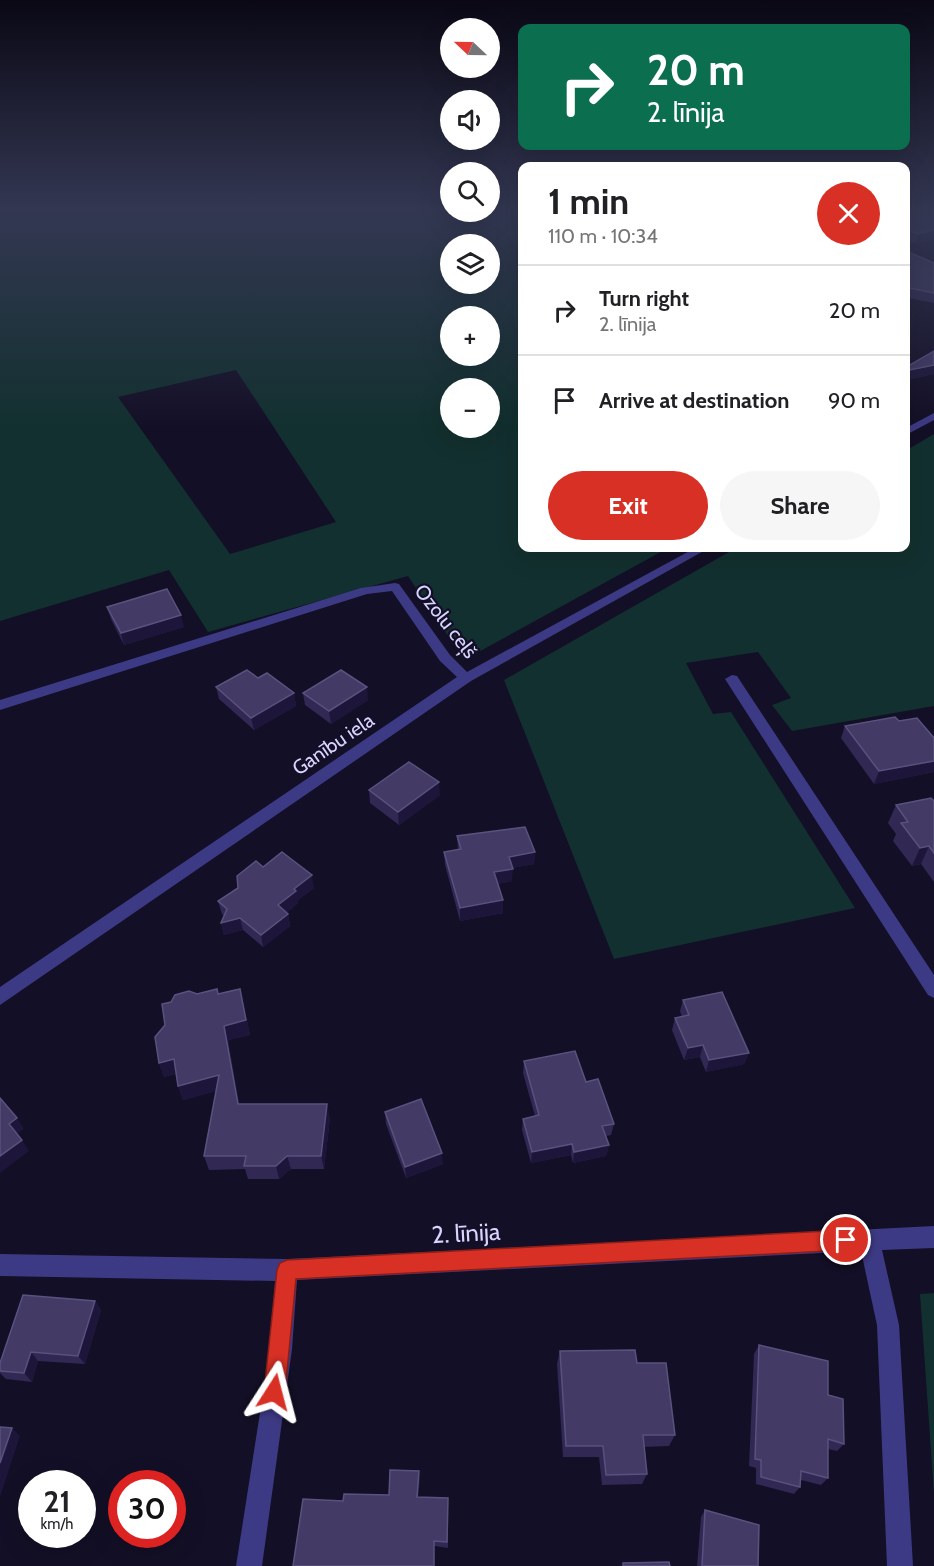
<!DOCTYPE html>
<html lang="en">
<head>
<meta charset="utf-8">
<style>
  body { margin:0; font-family:Cabin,sans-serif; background:#f6f6f6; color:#202124; height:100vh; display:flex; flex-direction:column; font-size:22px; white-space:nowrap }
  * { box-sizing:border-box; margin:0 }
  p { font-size:20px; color:#757577 }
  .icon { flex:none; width:33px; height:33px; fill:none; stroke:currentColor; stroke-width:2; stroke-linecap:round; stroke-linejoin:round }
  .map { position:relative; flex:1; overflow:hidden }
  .details { position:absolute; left:518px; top:162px; width:392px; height:390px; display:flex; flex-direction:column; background:#fff; border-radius:12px; box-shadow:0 6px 24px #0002 }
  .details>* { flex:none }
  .guide { position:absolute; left:518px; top:24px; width:392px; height:126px; border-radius:12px; box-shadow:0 6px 24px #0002; background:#0b6e4f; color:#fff; overflow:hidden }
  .needle { width:39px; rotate:292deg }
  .buttons { position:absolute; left:440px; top:18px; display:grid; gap:12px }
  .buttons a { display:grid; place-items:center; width:60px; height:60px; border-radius:50%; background:#fff; box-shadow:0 6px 24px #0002; font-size:30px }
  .speed { position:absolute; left:18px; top:1470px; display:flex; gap:12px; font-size:30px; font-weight:700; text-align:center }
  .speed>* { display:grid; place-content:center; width:78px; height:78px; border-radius:50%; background:#fff; box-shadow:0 6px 24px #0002; line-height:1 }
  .speed small { font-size:15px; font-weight:400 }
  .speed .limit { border:9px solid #d22; background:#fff; color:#111 }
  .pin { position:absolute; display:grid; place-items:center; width:51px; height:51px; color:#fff; margin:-26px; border:3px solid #fff; border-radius:50%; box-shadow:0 2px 6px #0007 }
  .me { position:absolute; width:66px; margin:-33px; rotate:9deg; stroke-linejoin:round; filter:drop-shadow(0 0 4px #0008) }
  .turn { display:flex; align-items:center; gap:21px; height:126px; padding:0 30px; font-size:27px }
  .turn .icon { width:78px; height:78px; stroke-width:2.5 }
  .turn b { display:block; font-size:42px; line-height:51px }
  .round { display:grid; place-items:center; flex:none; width:63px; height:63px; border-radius:32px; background:#f6f6f6 }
  .summary { display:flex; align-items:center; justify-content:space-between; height:102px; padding:0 30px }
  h1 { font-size:36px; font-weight:800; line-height:45px }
  .primary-button { display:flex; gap:12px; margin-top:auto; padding:12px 30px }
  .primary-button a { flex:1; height:69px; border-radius:36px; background:#d93025; color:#fff; font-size:24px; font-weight:800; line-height:69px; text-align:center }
  .primary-button a+a { background:#f6f6f6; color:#202124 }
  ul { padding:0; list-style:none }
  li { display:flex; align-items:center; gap:18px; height:90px; padding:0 30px; border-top:2px solid #e0e0e0 }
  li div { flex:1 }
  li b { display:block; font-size:22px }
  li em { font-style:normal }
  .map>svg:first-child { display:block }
  .green { fill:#12302f; fill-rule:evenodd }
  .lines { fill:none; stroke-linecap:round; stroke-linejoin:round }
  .minor { fill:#3d3a85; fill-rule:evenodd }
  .wall { fill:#312854 }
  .shaded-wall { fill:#1d163a }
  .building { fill:#433a66; stroke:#5a527e; stroke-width:1.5 }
  .route { fill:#d93025; stroke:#8d1f18; stroke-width:1.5 }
  .labels { text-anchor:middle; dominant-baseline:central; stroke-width:4.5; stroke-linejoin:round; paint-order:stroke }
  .street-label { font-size:20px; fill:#d9d4ff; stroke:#130f26 }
  .near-street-label { font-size:24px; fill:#d9d4ff; stroke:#130f26 }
</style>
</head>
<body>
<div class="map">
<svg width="934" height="1566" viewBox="0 0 934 1566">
  <rect width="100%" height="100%" fill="#130f26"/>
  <g class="green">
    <path d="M0 208H450V212L522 208V548H668L464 660 408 576 208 632 169 570 0 621ZM450 244H489V284H450ZM450 316H489V356H450ZM236 370 336 522 230 554 118 397ZM450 388H489V428H450Z"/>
    <polygon points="934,434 934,706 792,731 772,705 791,698 758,652 686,663 713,714 731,712 855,908 614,959 504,680 736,548 904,548 905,451"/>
    <polygon points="934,1293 934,1494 920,1294"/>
  </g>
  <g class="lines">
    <g class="minor">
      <polygon points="934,413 934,420 904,436 904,429"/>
      <polygon points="695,548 709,548 471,681 0,1005 0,987 457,677 440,661 392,591 367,594 0,710 0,700 361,588 395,583 399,584 450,655 467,672"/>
      <polygon points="732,675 737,676 934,975 934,998 928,995 725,679"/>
      <polygon points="934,1226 934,1248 882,1250 899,1325 913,1566 887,1566 877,1325 861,1251 297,1280 292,1349 262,1566 236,1566 270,1349 275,1281 0,1276 0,1254 287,1259"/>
    </g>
  </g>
  <g class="wall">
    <polygon points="904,208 934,208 934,239 915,243 904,238"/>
    <polygon points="904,250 934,263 934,303 904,297"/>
    <polygon points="934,351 934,374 907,380 905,376 908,366"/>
    <polygon points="107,607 184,627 124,645 111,619"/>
    <polygon points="216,687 294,693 296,706 254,730 219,699"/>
    <polygon points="303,693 368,700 331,724 305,705"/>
    <polygon points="899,721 934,738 934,772 874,784 841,738 845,726"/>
    <polygon points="369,790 440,795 399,825 370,803"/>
    <polygon points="934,801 934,882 921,864 912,866 893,841 896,834 888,823 896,805"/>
    <polygon points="457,836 535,852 534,864 512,868 512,881 498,884 503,913 460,921 445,865 444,852 458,850"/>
    <polygon points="263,867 314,888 298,900 298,903 286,913 288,914 290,926 263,947 243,930 224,935 221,923 224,916 222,914 218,901 238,888"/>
    <polygon points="197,994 219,994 243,1003 250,1035 228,1040 239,1104 330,1118 324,1169 291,1169 279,1179 248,1179 245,1169 209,1170 204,1156 216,1091 183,1100 178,1086 176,1074 164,1077 159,1063 165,1025"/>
    <polygon points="683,1000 749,1053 744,1064 706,1072 700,1057 684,1060 672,1030 675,1018 682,1017 680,1011"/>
    <polygon points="524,1061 586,1082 614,1124 611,1135 606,1136 609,1145 606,1156 573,1163 571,1155 531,1163 522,1130 523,1119 535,1116 523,1073"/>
    <polygon points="385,1112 443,1164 406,1178 386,1124"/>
    <polygon points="95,1301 101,1310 85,1364 38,1361 32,1382 6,1379 0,1373 0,1363"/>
    <polygon points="759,1345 828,1395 844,1444 837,1451 828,1449 828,1478 821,1485 801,1480 800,1487 794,1494 756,1484 756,1468 749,1466 754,1354"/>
    <polygon points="560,1351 637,1363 675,1435 669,1446 644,1447 647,1474 642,1484 602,1485 599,1457 563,1457 557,1364"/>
    <polygon points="420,1478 418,1497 448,1498 448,1548 435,1546 343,1501 389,1495"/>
    <polygon points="705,1510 758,1566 697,1566 701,1517"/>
  </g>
  <g class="shaded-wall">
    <polygon points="905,208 934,208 904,216"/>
    <polygon points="934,230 934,239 915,243 918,234"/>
    <polygon points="934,365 934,374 907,380 910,370"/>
    <polygon points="181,615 184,627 124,645 121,633"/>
    <polygon points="367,687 368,700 331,724 329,711"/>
    <polygon points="294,693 296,706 254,730 251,718"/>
    <polygon points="934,761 934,772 874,784 879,771"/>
    <polygon points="439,782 440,795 399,825 398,812"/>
    <polygon points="929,846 921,864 912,866 920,848"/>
    <polygon points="535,852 534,864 508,869 509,857"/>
    <polygon points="513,869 512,881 494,885 494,872"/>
    <polygon points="312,875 314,888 298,900 298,903 280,918 278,905 294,889"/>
    <polygon points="503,900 503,913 460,921 460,908"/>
    <polygon points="288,914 290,926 263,947 261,935"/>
    <polygon points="240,918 243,930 224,935 221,923"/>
    <polygon points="240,989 250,1035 228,1040 242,1117 238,1104 224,1026"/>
    <polygon points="703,1045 700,1057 684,1060 688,1048"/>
    <polygon points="749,1053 744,1064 706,1072 709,1060"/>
    <polygon points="174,1059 179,1073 164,1077 159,1063"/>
    <polygon points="219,1075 224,1089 183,1100 178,1086"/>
    <polygon points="327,1104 330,1118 324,1169 321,1156"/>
    <polygon points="17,1118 24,1129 16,1135 9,1124"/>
    <polygon points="22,1140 29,1151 0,1173 0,1156"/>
    <polygon points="572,1144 571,1155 531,1163 532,1152"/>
    <polygon points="609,1145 606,1156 573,1163 574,1152"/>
    <polygon points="442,1153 443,1164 406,1178 405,1167"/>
    <polygon points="287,1156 291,1169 279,1179 276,1166"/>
    <polygon points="95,1301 101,1310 85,1364 78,1356"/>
    <polygon points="31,1352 38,1361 32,1382 24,1373"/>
    <polygon points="12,1428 20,1436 0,1497 0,1463"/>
    <polygon points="419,1471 420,1478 418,1503 417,1497"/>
  </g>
  <g class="building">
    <polygon points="934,209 934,230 918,234 904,228 904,213 907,215"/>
    <polygon points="904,250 934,263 934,293 904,287"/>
    <polygon points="934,351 934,365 910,370 908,366"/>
    <polygon points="167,589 181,615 121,633 107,607"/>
    <polygon points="247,670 258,678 267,673 294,693 251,718 216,687"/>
    <polygon points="341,670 367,687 329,711 303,693"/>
    <polygon points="895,717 899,721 917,718 934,738 934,761 879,771 845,726"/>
    <polygon points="409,762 439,782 398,812 369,790"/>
    <polygon points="931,798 934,801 934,853 929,846 920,848 901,823 908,822 896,805"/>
    <polygon points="525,827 535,852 509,857 513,869 494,872 503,900 460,908 444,852 461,849 457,836"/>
    <polygon points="282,852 312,875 294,889 296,891 278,905 288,914 261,935 240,918 221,923 227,909 218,901 238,888 237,876 256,861 263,867"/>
    <polygon points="217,989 218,994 240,989 246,1020 224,1026 238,1104 327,1104 321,1156 287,1156 276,1166 244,1166 246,1156 204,1156 219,1075 178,1086 174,1059 159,1063 155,1037 165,1025 162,1004 171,1002 175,995 189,991 197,994"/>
    <polygon points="722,992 749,1053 709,1060 703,1045 688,1048 675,1018 689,1015 683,1000"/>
    <polygon points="575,1051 586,1082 598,1079 614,1124 602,1126 609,1145 574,1152 572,1144 532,1152 523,1119 539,1115 524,1061"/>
    <polygon points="0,1098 17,1118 9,1124 22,1140 0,1156"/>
    <polygon points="421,1099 442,1153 405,1167 385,1112"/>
    <polygon points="23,1295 95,1301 78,1356 31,1352 24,1373 0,1371 0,1363"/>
    <polygon points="759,1345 828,1361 828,1395 843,1399 844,1444 828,1439 828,1478 801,1471 800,1487 761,1477 761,1460 755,1459"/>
    <polygon points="635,1350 637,1363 666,1363 675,1435 643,1435 647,1474 606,1475 603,1446 566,1446 560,1351"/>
    <polygon points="0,1427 12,1428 0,1463"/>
    <polygon points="390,1470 419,1471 417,1497 448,1498 447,1542 434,1541 434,1566 293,1566 303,1499 343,1501 344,1494 389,1495"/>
    <polygon points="705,1510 759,1525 758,1566 702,1566"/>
    <polygon points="669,1562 670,1566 623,1566 623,1563"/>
  </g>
  <linearGradient id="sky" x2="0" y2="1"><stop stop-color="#0a0815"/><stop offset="0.49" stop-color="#333752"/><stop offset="1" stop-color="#333752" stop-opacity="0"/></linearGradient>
  <rect width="934" height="428" fill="url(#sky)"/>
  <polygon class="route" points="846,1230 852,1233 855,1240 852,1247 846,1250 296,1279 285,1392 282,1400 274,1403 267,1400 264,1392 277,1270 280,1263 287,1260"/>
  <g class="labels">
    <g class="street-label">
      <text transform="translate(446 621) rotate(52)">Ozolu ceļš</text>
      <text transform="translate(333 744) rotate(-34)">Ganību iela</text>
    </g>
    <g class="near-street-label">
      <text transform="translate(466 1233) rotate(-3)">2. līnija</text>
    </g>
  </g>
</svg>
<div class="buttons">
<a><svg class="needle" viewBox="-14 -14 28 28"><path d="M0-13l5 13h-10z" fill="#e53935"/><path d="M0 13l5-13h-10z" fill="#757577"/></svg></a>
<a><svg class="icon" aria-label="sound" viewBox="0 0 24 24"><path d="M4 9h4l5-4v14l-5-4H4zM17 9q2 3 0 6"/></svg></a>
<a><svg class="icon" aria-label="search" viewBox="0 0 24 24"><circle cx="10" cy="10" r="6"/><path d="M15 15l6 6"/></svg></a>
<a><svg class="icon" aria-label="layers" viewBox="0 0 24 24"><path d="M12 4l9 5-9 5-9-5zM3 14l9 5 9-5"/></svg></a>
<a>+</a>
<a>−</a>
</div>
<div class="speed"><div>21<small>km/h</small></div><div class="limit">30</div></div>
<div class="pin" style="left:846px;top:1240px;background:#d93025"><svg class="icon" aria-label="arrive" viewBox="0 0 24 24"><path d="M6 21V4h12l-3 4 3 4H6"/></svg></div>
<svg class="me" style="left:274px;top:1392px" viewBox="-20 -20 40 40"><path d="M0-17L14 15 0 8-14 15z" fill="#d93025" stroke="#fff" stroke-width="4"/></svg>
<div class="guide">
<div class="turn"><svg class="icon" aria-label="right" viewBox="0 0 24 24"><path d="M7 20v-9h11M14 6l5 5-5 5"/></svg><div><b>20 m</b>2. līnija</div></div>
</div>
<section class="details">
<div class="summary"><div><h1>1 min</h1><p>110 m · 10:34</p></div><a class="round" style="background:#d93025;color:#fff"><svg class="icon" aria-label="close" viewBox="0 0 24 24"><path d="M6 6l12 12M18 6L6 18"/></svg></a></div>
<ul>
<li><svg class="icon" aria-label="right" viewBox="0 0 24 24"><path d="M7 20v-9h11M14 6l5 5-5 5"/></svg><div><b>Turn right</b><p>2. līnija</p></div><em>20 m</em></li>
<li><svg class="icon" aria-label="arrive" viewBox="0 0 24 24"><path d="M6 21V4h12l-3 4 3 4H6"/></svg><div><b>Arrive at destination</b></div><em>90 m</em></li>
</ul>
<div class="primary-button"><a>Exit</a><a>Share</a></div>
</section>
</div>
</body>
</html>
